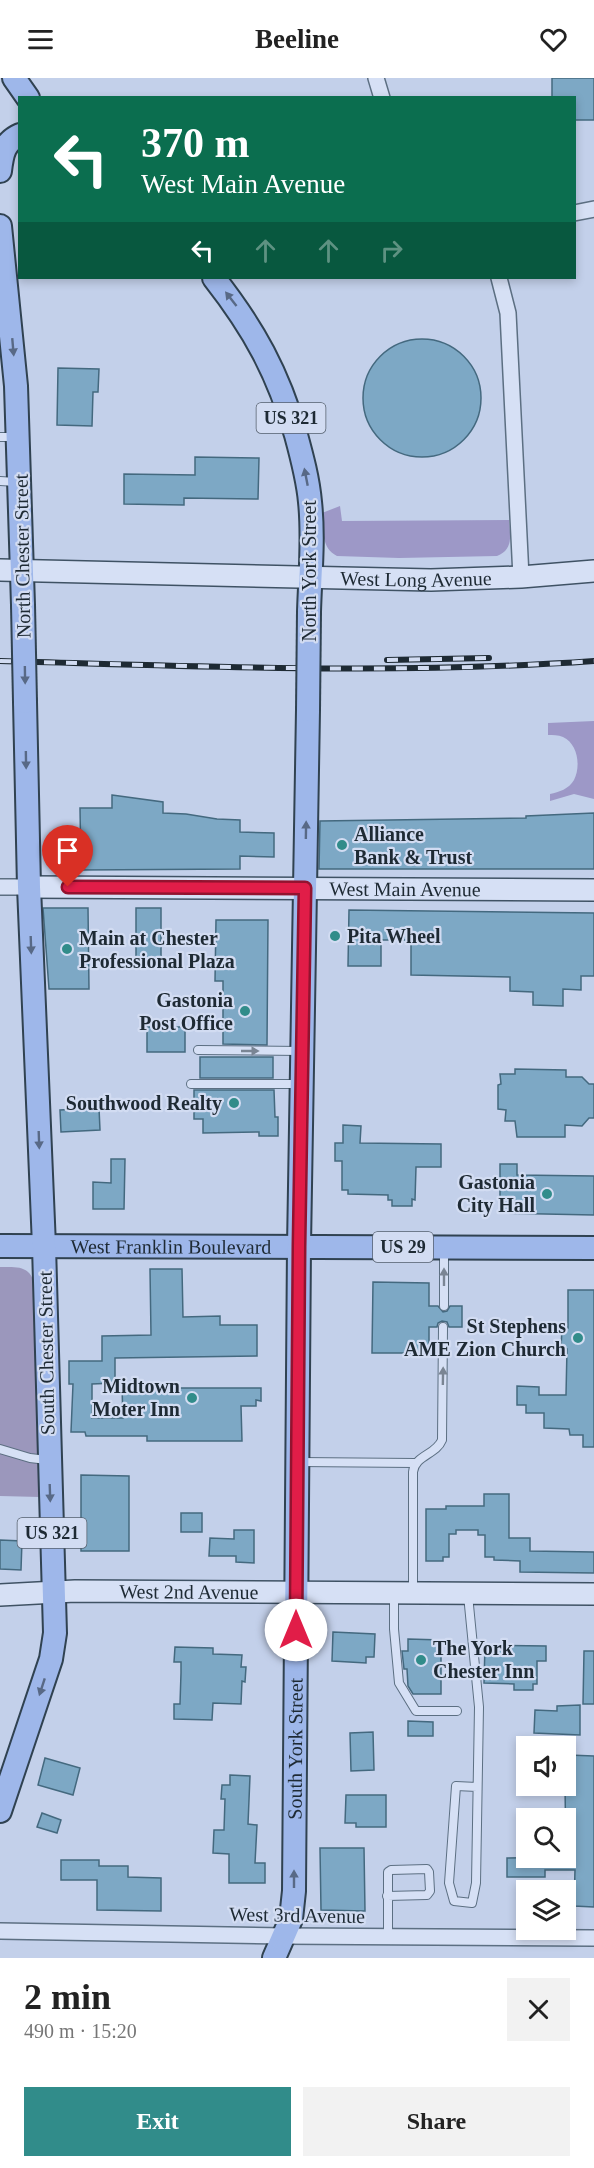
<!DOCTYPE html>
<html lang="en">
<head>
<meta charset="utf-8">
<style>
  body { margin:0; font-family:Georgia,serif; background:#f2f2f2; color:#222; height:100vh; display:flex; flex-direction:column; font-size:22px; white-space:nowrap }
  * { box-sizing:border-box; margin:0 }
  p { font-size:20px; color:#767676 }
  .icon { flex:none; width:33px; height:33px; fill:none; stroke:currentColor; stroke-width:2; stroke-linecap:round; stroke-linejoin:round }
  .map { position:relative; height:1880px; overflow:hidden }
  .sheet { display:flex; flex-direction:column; background:#fff; flex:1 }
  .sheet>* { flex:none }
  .guide { position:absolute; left:18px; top:18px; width:558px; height:183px; border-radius:0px; box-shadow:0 3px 9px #0003; background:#0b6e4f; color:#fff; overflow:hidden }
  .tools { position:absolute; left:516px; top:1658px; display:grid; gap:12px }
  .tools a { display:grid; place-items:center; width:60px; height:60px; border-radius:0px; background:#fff; box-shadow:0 3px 9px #0003; font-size:30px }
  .pin { position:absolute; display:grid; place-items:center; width:51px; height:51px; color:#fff; margin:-62px -26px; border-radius:50% 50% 50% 0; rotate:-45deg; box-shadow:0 0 6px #0007 }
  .pin .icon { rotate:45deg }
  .me { position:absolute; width:66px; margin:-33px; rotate:0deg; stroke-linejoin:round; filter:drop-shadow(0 0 4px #0008) }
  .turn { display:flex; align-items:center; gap:21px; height:126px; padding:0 24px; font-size:27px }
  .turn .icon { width:78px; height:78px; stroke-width:2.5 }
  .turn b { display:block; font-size:42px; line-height:51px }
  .lanes { display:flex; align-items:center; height:57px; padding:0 24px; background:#0003; justify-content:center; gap:30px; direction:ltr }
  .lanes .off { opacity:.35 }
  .round { display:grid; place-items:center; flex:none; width:63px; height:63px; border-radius:0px; background:#f2f2f2 }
  .summary { display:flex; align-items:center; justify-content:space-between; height:102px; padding:0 24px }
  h1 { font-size:36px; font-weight:700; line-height:45px }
  .primary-button { display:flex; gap:12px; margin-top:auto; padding:12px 24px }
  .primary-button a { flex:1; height:69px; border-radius:0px; background:#318c8a; color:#fff; font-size:24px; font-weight:700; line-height:69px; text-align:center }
  .primary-button a+a { background:#f2f2f2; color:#222 }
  header { display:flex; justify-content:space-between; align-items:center; height:78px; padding:0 24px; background:#fff; font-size:27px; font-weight:700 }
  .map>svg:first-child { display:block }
  .green { fill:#9d98c7 }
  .cemetery { fill:#9b97bc }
  .building { fill:#7da8c5; stroke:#44697f; stroke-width:1.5 }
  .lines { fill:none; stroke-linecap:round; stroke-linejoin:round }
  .lane-casing { stroke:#5c6f82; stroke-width:10 }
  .street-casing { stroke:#5c6f82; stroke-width:18 }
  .secondary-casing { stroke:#3f5264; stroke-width:24 }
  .primary-casing { stroke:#304251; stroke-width:26 }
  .lane { stroke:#d6e0f5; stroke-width:8 }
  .street { stroke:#d6e0f5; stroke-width:15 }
  .secondary { stroke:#d6e0f5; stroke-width:21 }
  .primary { stroke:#9eb7ea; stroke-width:22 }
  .rail-casing { stroke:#1e2a34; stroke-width:6 }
  .rail { stroke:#d2dcf2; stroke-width:4; stroke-dasharray:11; stroke-linecap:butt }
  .primary-bridge-casing { stroke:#304251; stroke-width:26; stroke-linecap:butt }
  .primary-bridge { stroke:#9eb7ea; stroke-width:22 }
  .oneway { fill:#586986 }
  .oneway2 { fill:#7a8594 }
  .route-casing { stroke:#92132f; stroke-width:15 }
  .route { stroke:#e11d48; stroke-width:10 }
  .poi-dot { fill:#318c8a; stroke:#d2dcf2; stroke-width:2 }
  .labels { text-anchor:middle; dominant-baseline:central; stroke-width:4.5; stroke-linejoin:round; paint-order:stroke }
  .shield { fill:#d2dcf2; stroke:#545f6d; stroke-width:1.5 }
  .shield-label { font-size:18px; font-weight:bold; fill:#1e2a34 }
  .street-label { font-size:20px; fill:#1e2a34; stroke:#d2dcf2 }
  .poi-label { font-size:20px; font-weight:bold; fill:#1e2a34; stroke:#d2dcf2; text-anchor:end }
</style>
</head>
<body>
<header><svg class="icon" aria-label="menu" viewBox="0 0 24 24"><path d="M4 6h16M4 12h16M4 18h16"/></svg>Beeline<svg class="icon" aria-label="heart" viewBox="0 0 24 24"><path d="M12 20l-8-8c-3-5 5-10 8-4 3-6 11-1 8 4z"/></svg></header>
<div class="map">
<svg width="594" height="1880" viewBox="0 0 594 1880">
  <rect width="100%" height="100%" fill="#c3d0ea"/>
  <g class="green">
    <path d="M340 428 342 443 509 442C510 456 514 472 497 478L399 480 337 478C321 470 323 451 322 435Z"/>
    <path d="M594 643V721L574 716 550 723V716C559 714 569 711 574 702 581 688 578 666 563 659 558 657 553 657 548 657V645Z"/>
  </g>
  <path class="cemetery" d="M0 1189C14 1189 28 1187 33 1202L40 1419 0 1418Z"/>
  <g class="building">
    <polygon points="552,0 594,0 594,42 574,42 574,20 552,20"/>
    <circle cx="422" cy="320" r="59"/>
    <polygon points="58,290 99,291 98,314 93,314 92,348 57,347"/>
    <polygon points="195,379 259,380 258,421 184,420 184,427 124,426 124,396 195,397"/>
    <polygon points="112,717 163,724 163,735 186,736 217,741 240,742 240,754 274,755 274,779 240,778 240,791 81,792 80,730 112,730"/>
    <polygon points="594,735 594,791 319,791 320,743 526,740 526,738"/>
    <polygon points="43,830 88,830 89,911 49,911"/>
    <rect x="136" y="830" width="25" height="56"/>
    <polygon points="349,832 594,835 594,898 581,898 581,912 563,911 563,928 533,927 533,914 510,913 510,899 411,897 411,862 381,862 381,888 348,888"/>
    <polygon points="216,842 268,842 267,967 223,966 223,903 215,903"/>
    <rect x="147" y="949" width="38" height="25"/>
    <rect x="200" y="979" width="73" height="21"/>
    <polygon points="515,991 566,992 566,999 582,999 589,1006 594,1006 594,1040 589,1040 582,1048 565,1047 565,1059 517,1059 515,1043 505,1043 506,1032 498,1031 498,1007 501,1006 500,996 515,996"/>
    <polygon points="194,1012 274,1012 275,1039 278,1039 278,1058 259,1058 259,1054 203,1055 203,1041 194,1041"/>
    <polygon points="99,1030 100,1052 61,1054 60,1032"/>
    <polygon points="343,1047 361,1048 360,1065 441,1066 441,1089 416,1089 415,1122 412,1121 412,1128 392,1128 392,1122 388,1122 388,1117 348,1116 348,1112 342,1112 342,1083 335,1083 335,1065 343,1065"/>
    <polygon points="111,1081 125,1081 124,1131 93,1131 93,1104 111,1105"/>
    <polygon points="500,1086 517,1086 517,1097 594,1098 594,1137 500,1135"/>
    <polygon points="150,1191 182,1191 183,1239 220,1238 220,1247 257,1247 257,1278 115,1280 115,1305 92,1306 92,1340 123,1340 122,1310 261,1310 261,1323 256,1322 256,1328 241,1328 242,1363 147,1363 147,1358 86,1358 85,1354 71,1354 73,1306 69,1306 69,1283 102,1283 102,1258 151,1257"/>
    <polygon points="373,1204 429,1205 429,1228 438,1228 443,1234 447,1233 450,1228 462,1228 462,1249 449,1249 447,1244 442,1243 438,1245 437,1249 429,1249 429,1275 372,1275"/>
    <polygon points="568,1212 594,1212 594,1369 583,1369 583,1357 570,1357 569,1351 544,1350 544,1335 526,1335 526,1327 517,1327 517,1308 539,1309 539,1317 566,1317 567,1271 561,1271 562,1250 568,1250"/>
    <polygon points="81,1397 129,1398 129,1473 81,1473"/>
    <polygon points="484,1416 509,1416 509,1460 530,1460 530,1473 594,1474 594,1495 520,1494 520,1483 494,1482 494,1479 485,1479 485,1457 478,1457 478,1452 456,1452 456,1456 449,1456 449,1479 443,1479 443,1483 426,1483 426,1431 446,1431 446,1428 484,1428"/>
    <rect x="181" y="1435" width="21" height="19"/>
    <polygon points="234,1452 254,1452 254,1485 236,1484 236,1478 209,1478 210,1460 234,1461"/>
    <polygon points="0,1462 22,1463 21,1492 0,1491"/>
    <polygon points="333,1554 375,1556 374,1579 366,1579 366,1585 332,1583"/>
    <polygon points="408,1561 441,1562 441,1616 413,1616 408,1608 407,1591 404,1591 402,1573 408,1573"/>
    <polygon points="485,1567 546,1568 546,1583 537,1583 537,1606 533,1606 533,1612 514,1612 514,1606 484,1605"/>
    <polygon points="175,1569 213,1570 213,1576 242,1577 241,1589 246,1589 245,1604 242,1603 241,1626 213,1625 212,1642 174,1641 174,1626 180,1626 181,1595 181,1584 174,1584"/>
    <polygon points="584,1573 594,1573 594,1626 583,1626"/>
    <polygon points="580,1627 580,1657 534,1655 535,1632 557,1633 557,1628"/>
    <polygon points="408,1643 433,1644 433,1658 408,1658"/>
    <polygon points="373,1654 374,1692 351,1693 350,1655"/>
    <polygon points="568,1677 594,1678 594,1829 574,1828 575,1792 545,1792 545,1799 507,1799 507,1780 566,1779 565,1708 567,1708"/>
    <polygon points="45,1680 80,1690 73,1717 38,1707"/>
    <polygon points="230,1697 250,1698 248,1746 257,1747 255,1785 265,1785 265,1805 229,1805 229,1776 213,1775 214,1752 224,1752 225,1721 221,1721 222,1707 230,1707"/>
    <polygon points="346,1717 386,1717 386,1749 356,1749 356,1745 345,1745"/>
    <polygon points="42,1735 61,1742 57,1755 37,1749"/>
    <polygon points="320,1770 364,1770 365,1833 321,1832"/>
    <polygon points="61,1782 99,1782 99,1788 128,1788 128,1799 161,1800 161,1833 97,1832 97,1802 61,1802"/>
  </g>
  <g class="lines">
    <defs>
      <g id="lane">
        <polyline points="0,359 16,359"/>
        <polyline points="0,403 16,404"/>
        <polyline points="198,972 301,973"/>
        <polyline points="191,1006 300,1006"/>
        <polyline points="444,1173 444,1228"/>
        <polyline points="0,1371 30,1380 47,1382"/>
        <polyline points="299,1384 415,1385"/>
        <path d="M413 1514V1394C415 1377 436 1377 442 1362L443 1249"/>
        <polyline points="394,1517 394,1551 399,1605 416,1633 457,1633"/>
        <polyline points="468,1517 479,1629 476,1805 472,1825 454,1823 449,1805 456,1708 477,1709"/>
        <polyline points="387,1818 427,1817 430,1813 429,1794 427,1791 391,1792 388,1794 388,1859"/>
      </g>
      <g id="street">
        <polyline points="376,0 382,20"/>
        <polyline points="574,135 594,131"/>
        <polyline points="499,200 508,235 521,499"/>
        <polyline points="0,809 29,809"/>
        <polyline points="0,1853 284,1858 594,1860"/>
      </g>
      <g id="secondary">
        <path id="s1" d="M0 492 431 502 521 499 594 493"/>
        <path id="s2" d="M29 809 594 812"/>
        <path id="s3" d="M0 1517 75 1513 594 1516"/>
      </g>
      <g id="primary">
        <polyline points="14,0 28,20"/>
        <path d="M0 93C2 76 4 64 20 57"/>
        <polyline points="0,148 16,308 23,527"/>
        <path d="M214 200C254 251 278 295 296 357 302 379 308 401 310 424 314 461 310 498 309 534"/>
        <path id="s4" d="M0 1168 594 1170"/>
        <polyline points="0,1733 51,1581 55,1555 44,1168 29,809 25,624"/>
        <path id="s5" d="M274 1880 291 1841 294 1813 299 1168 308 632"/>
      </g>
    </defs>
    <use href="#lane" class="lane-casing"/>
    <use href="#street" class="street-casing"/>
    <use href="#secondary" class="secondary-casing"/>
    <use href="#primary" class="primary-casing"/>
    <use href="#lane" class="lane"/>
    <use href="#street" class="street"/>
    <use href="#secondary" class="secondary"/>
    <use href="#primary" class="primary"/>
    <defs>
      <g id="rail">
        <polyline points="387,582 489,580"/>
        <path d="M0 583C198 588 396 597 594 583"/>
      </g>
    </defs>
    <use href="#rail" class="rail-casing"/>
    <use href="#rail" class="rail"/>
    <defs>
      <g id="primary-bridge">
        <polyline points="23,527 25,624"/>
        <polyline points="308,632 309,534"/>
      </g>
    </defs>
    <use href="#primary-bridge" class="primary-bridge-casing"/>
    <use href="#primary-bridge" class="primary-bridge"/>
  </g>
  <defs><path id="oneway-solid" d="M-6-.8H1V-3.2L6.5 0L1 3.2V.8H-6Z" transform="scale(1.5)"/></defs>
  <g class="oneway">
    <use href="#oneway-solid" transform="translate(231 221) rotate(-128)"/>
    <use href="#oneway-solid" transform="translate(13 269) rotate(85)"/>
    <use href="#oneway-solid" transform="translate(306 399) rotate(-101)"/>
    <use href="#oneway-solid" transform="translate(25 597) rotate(89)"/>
    <use href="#oneway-solid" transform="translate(26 682) rotate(89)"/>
    <use href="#oneway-solid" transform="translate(306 752) rotate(-89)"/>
    <use href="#oneway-solid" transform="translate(31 867) rotate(88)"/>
    <use href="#oneway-solid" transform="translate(39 1062) rotate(88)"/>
    <use href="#oneway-solid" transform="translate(50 1415) rotate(88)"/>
    <use href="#oneway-solid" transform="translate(42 1609) rotate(108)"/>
    <use href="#oneway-solid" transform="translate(294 1801) rotate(-90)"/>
  </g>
  <g class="oneway2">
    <use href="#oneway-solid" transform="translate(250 973)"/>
    <use href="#oneway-solid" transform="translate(444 1199) rotate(-90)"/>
    <use href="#oneway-solid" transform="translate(443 1298) rotate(-89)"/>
  </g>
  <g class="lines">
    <defs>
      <polyline id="route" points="68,809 305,810 299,1168 296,1552"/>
    </defs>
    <use href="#route" class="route-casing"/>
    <use href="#route" class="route"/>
  </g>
  <g class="poi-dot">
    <circle cx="342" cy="767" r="6"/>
    <circle cx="335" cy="858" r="6"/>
    <circle cx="67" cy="871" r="6"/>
    <circle cx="245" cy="933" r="6"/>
    <circle cx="234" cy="1025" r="6"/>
    <circle cx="547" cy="1116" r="6"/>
    <circle cx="578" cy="1260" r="6"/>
    <circle cx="192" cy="1320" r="6"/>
    <circle cx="421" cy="1582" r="6"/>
  </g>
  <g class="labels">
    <g class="shield">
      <rect x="256.5" y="325" width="69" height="30" rx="4.5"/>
      <rect x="373" y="1154" width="60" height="30" rx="4.5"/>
      <rect x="17.5" y="1440" width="69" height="30" rx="4.5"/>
    </g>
    <g class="shield-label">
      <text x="291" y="340">US 321</text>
      <text x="403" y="1169">US 29</text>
      <text x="52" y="1455">US 321</text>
    </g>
    <g class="street-label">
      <text transform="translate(22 478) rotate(-91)">North Chester Street</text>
      <text transform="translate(309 493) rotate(-90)">North York Street</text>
      <text stroke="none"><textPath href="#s1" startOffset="416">West Long Avenue</textPath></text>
      <text stroke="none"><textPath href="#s2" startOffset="376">West Main Avenue</textPath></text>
      <text stroke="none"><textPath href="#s4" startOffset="171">West Franklin Boulevard</textPath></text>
      <text transform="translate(46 1275) rotate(-91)">South Chester Street</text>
      <text stroke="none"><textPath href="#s3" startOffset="189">West 2nd Avenue</textPath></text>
      <text stroke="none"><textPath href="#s5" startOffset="213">South York Street</textPath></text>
      <text transform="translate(297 1837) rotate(1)">West 3rd Avenue</text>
    </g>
    <g class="poi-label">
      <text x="354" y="756" text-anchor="start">Alliance<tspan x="354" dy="23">Bank &amp; Trust</tspan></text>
      <text x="347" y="858" text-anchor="start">Pita Wheel</text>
      <text x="79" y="860" text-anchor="start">Main at Chester<tspan x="79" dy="23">Professional Plaza</tspan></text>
      <text x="233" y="922">Gastonia<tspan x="233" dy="23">Post Office</tspan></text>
      <text x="222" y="1025">Southwood Realty</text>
      <text x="535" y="1104">Gastonia<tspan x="535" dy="23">City Hall</tspan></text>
      <text x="566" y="1248">St Stephens<tspan x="566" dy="23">AME Zion Church</tspan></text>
      <text x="180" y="1308">Midtown<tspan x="180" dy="23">Moter Inn</tspan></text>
      <text x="433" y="1570" text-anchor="start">The York<tspan x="433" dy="23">Chester Inn</tspan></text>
    </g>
  </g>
</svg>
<div class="tools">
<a><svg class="icon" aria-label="sound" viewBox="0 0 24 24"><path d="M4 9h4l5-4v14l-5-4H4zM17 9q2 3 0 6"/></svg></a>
<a><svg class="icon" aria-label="search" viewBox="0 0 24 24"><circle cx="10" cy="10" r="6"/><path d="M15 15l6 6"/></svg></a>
<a><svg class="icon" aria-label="layers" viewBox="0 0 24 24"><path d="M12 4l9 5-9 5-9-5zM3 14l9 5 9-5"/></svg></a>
</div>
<div class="pin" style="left:68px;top:809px;background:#d93025"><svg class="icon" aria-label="arrive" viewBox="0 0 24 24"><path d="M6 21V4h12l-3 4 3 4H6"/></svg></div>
<svg class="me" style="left:296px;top:1552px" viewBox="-20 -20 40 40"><circle r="19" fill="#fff"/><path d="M0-13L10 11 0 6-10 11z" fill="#e11d48"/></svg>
<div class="guide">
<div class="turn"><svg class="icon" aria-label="left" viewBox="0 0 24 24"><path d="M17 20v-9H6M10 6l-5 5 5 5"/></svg><div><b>370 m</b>West Main Avenue</div></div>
<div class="lanes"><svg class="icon" aria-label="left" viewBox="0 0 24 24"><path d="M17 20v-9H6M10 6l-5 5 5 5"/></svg><svg class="icon off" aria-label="ahead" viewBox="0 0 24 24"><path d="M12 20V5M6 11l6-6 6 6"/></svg><svg class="icon off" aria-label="ahead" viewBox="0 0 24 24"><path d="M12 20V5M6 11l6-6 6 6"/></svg><svg class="icon off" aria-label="right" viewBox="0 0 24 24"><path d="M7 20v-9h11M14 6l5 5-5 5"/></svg></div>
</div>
</div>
<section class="sheet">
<div class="summary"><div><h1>2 min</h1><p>490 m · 15:20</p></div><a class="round"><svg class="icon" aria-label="close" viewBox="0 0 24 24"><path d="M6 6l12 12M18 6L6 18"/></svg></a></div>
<div class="primary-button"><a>Exit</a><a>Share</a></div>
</section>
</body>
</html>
